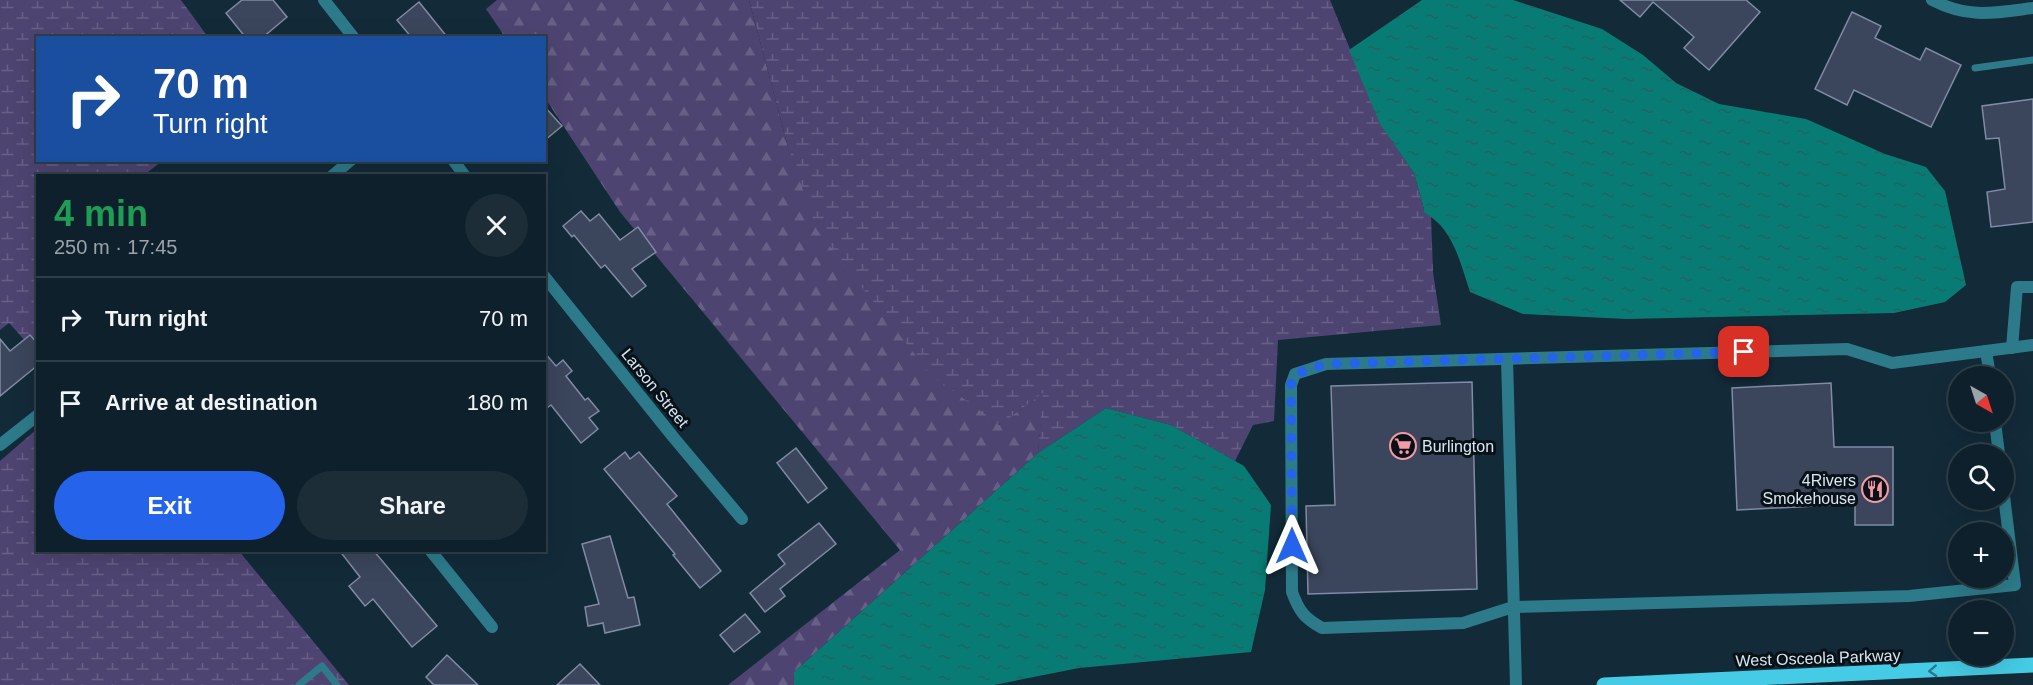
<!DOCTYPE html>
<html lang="en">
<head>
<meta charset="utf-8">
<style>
  body { margin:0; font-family:Arial,sans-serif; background:#1c2d37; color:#f1f3f6; height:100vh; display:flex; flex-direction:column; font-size:22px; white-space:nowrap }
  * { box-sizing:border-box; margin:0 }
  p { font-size:20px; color:#9ba3a9 }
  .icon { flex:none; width:33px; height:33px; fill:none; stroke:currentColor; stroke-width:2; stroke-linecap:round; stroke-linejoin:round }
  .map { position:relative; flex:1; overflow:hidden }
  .drawer { position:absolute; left:36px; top:174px; width:510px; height:378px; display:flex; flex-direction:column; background:#0e202b; border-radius:0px; box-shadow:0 6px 24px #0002,0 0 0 2px #2e3e47 }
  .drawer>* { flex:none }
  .top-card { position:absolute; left:36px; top:36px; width:510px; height:126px; border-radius:0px; box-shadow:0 6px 24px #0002,0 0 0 2px #2e3e47; background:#1a4fa0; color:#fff; overflow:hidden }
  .needle { width:39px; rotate:141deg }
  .fabs { position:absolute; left:1948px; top:366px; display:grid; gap:12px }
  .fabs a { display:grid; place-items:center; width:66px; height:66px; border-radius:50%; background:#0e202b; box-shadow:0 6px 24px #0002,0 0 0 2px #2e3e47; font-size:30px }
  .pin { position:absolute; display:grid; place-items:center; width:51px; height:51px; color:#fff; margin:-26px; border-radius:12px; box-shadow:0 3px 9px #0006 }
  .me { position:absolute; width:66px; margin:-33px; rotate:0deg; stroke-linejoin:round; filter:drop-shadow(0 0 4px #0008) }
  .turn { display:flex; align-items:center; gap:21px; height:126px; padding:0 18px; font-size:27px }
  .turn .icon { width:78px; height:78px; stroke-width:2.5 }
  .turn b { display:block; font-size:42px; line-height:51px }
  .round { display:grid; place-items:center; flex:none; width:63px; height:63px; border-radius:32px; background:#1c2d37 }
  .headline { display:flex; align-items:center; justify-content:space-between; height:102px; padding:0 18px }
  h1 { font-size:36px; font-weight:800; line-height:45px; color:#1e9e55 }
  .action { display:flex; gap:12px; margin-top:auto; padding:12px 18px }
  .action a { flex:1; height:69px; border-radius:36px; background:#2563eb; color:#fff; font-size:24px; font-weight:800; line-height:69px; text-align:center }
  .action a+a { background:#1c2d37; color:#f1f3f6 }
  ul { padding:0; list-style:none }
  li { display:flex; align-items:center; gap:18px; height:84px; padding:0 18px; border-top:2px solid #2e3e47 }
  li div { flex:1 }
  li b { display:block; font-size:22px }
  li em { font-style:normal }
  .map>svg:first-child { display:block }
  .forest { fill:url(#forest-firs) }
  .wetland { fill:url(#wetland-marsh) }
  .water { fill:url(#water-ripples) }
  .building { fill:#3b455b; stroke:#808ba5; stroke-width:1.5 }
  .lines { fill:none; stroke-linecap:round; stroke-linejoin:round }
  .lane { stroke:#2d7b8a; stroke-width:7 }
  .street { stroke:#2d7b8a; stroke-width:12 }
  .primary { stroke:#45cbe5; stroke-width:15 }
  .oneway { stroke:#2a7789 }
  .route { stroke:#2563eb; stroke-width:10; stroke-dasharray:0 18 }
  .labels { text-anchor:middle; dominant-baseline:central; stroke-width:6; stroke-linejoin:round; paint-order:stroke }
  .street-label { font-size:16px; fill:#d9e7f1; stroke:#081118 }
  .poi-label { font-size:16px; fill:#d9e7f1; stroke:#081118; text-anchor:start }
</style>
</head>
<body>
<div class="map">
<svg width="2033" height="685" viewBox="0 0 2033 685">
  <defs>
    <pattern id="forest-firs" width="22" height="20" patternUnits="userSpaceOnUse" patternTransform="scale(1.5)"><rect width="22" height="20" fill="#4e4471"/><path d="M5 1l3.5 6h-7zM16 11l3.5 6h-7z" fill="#675f86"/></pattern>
    <pattern id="wetland-marsh" width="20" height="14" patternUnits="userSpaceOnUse" patternTransform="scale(1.5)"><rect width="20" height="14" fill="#4e4471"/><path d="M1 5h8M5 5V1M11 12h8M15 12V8" fill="none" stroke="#675f86"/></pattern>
    <pattern id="water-ripples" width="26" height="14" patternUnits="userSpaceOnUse" patternTransform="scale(1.5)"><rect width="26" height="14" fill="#087c74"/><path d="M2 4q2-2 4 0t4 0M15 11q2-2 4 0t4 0" fill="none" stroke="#226360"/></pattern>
  </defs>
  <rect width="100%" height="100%" fill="#132a39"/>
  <polygon class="forest" points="497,0 749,0 788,147 999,425 1044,392 1038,453 794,672 794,685 728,685 900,550 620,212 545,98 544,38 505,37 486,9"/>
  <g class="wetland">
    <polygon points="0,0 181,0 208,37 38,38 38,160 162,161 144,175 38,176 37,354 9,323 0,330"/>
    <polygon points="749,0 1330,0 1380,123 1414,173 1424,209 1423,212 1431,216 1433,272 1441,325 1278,340 1274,421 1253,425 1235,461 1171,425 1106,408 1038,453 1043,393 1000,425 931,375 817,230 788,147"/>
    <polygon points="37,429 38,550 239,551 349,685 0,685 0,461"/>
  </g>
  <g class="water">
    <path d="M1422 0H1513L1602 29 1643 55 1676 83 1719 104 1806 119 1885 154 1926 167 1945 191 1966 285 1945 302 1894 313 1627 319 1523 314 1470 292C1460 262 1453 227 1423 212L1424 209 1414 173 1380 124 1349 50Z"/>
    <polygon points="1106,408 1171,425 1244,466 1271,505 1265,590 1251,652 1079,668 994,685 794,685 794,672 1038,453"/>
  </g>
  <g class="building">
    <polygon points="242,0 273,0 287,17 262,38 246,38 226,13"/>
    <polygon points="1620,0 1746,0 1760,12 1709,70 1684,48 1694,37 1653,2 1640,17"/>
    <polygon points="419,2 448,38 412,38 397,20"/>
    <polygon points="1852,12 1881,26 1875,38 1920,60 1926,48 1961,65 1931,127 1854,90 1847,105 1815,89"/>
    <polygon points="2033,99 2033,222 1991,227 1987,192 2005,189 1999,138 1986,139 1982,106"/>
    <polygon points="544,106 562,126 544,141"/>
    <polygon points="581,211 590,221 599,214 620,240 638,227 656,252 632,269 646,286 632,297 605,265 601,268 574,235 572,237 563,226"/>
    <polygon points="30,335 38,344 38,365 0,396 0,339 10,351"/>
    <polygon points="544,352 556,366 563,360 572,371 566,376 585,400 588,398 599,411 589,418 598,429 581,443 551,405 544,410"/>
    <polygon points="1472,382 1477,589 1308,594 1306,506 1335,505 1331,386"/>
    <polygon points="1831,383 1834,447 1893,447 1893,525 1855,525 1855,504 1737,510 1732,388"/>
    <polygon points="796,448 827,488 808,503 777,463"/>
    <polygon points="625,452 630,459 639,452 677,496 667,504 721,571 700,588 673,555 675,554 604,469"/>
    <polygon points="819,523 836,544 780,589 785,596 765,612 750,593 785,564 778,555"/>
    <polygon points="610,536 628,598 634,597 640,625 605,633 603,623 588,626 585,607 599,604 582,544"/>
    <polygon points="339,550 373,550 437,626 412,647 373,599 365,606 349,586 360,577"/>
    <polygon points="745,614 760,632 734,652 720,635"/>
    <polygon points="447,655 478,685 434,685 426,677"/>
    <polygon points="580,664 600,685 557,685"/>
  </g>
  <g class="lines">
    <g class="lane">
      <polyline points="1975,68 2033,60"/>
      <polyline points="299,685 322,666 337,685"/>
    </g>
    <g class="street">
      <polyline points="324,0 354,38"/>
      <path d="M1932 0C1969 19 1994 13 2033 8"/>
      <polyline points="453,160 465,176"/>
      <polyline points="332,176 351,160"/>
      <polyline points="544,276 674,438 742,519"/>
      <polyline points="2012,348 2017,287 2033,287"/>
      <polyline points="1986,351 1990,376"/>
      <polyline points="1507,359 1516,685"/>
      <polyline points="1995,422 1999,454"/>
      <polyline points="0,445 38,415"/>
      <path d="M2004 496 2015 585 1909 596 1513 607 1463 623 1322 628C1304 618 1299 611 1292 592L1291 385 1295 374 1326 364 1847 349 1892 363 2033 345"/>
      <polyline points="430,550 492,627"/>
    </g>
    <polyline class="primary" points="1604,685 2033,665"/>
  </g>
  <defs><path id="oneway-chevron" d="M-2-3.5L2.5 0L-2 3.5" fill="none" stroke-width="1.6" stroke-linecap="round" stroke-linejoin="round" transform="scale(1.5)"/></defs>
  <use class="oneway" href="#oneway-chevron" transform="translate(1933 671) rotate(177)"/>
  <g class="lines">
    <polyline class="route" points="1292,546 1291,385 1295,374 1326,364 1744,352"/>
  </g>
  <defs>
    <symbol id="supermarket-ring" viewBox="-11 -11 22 22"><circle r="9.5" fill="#081118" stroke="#f49aa5" stroke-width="1.5"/><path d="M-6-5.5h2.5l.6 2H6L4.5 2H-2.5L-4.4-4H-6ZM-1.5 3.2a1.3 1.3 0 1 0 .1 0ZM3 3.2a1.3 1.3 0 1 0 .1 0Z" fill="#f49aa5"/></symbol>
    <symbol id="restaurant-ring" viewBox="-11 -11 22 22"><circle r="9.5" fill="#081118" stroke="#f49aa5" stroke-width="1.5"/><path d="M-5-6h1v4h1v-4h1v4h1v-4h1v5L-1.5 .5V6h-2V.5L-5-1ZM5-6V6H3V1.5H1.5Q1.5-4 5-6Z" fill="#f49aa5"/></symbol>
  </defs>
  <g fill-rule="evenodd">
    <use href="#supermarket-ring" x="1388" y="431" width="30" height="30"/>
    <use href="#restaurant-ring" x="1860" y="474" width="30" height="30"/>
  </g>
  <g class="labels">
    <g class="street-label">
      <text transform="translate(655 388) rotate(51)">Larson Street</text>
      <text transform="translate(1818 658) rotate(-2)">West Osceola Parkway</text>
    </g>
    <g class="poi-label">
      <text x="1422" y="446">Burlington</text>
      <text x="1856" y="480" text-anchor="end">4Rivers<tspan x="1856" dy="18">Smokehouse</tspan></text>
    </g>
  </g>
</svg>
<div class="fabs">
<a><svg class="needle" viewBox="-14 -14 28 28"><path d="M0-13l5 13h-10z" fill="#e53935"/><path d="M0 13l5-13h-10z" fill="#9ba3a9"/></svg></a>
<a><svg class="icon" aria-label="search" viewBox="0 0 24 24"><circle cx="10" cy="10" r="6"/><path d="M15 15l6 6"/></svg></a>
<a>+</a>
<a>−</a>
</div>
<div class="pin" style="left:1744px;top:352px;background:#d93025"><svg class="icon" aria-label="arrive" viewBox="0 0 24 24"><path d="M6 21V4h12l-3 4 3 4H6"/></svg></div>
<svg class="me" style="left:1292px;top:546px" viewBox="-20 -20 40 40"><path d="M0-17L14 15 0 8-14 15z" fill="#2563eb" stroke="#fff" stroke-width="4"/></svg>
<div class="top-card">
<div class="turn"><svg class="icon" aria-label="right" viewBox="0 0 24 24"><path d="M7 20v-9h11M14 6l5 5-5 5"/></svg><div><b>70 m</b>Turn right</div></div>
</div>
<section class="drawer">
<div class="headline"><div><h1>4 min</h1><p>250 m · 17:45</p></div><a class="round"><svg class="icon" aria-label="close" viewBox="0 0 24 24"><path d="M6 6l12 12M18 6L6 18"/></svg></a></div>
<ul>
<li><svg class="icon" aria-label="right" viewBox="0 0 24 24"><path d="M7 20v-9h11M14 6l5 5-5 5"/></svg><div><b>Turn right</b></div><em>70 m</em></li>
<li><svg class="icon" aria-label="arrive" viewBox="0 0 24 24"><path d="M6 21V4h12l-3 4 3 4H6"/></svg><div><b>Arrive at destination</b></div><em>180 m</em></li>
</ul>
<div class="action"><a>Exit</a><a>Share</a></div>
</section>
</div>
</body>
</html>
